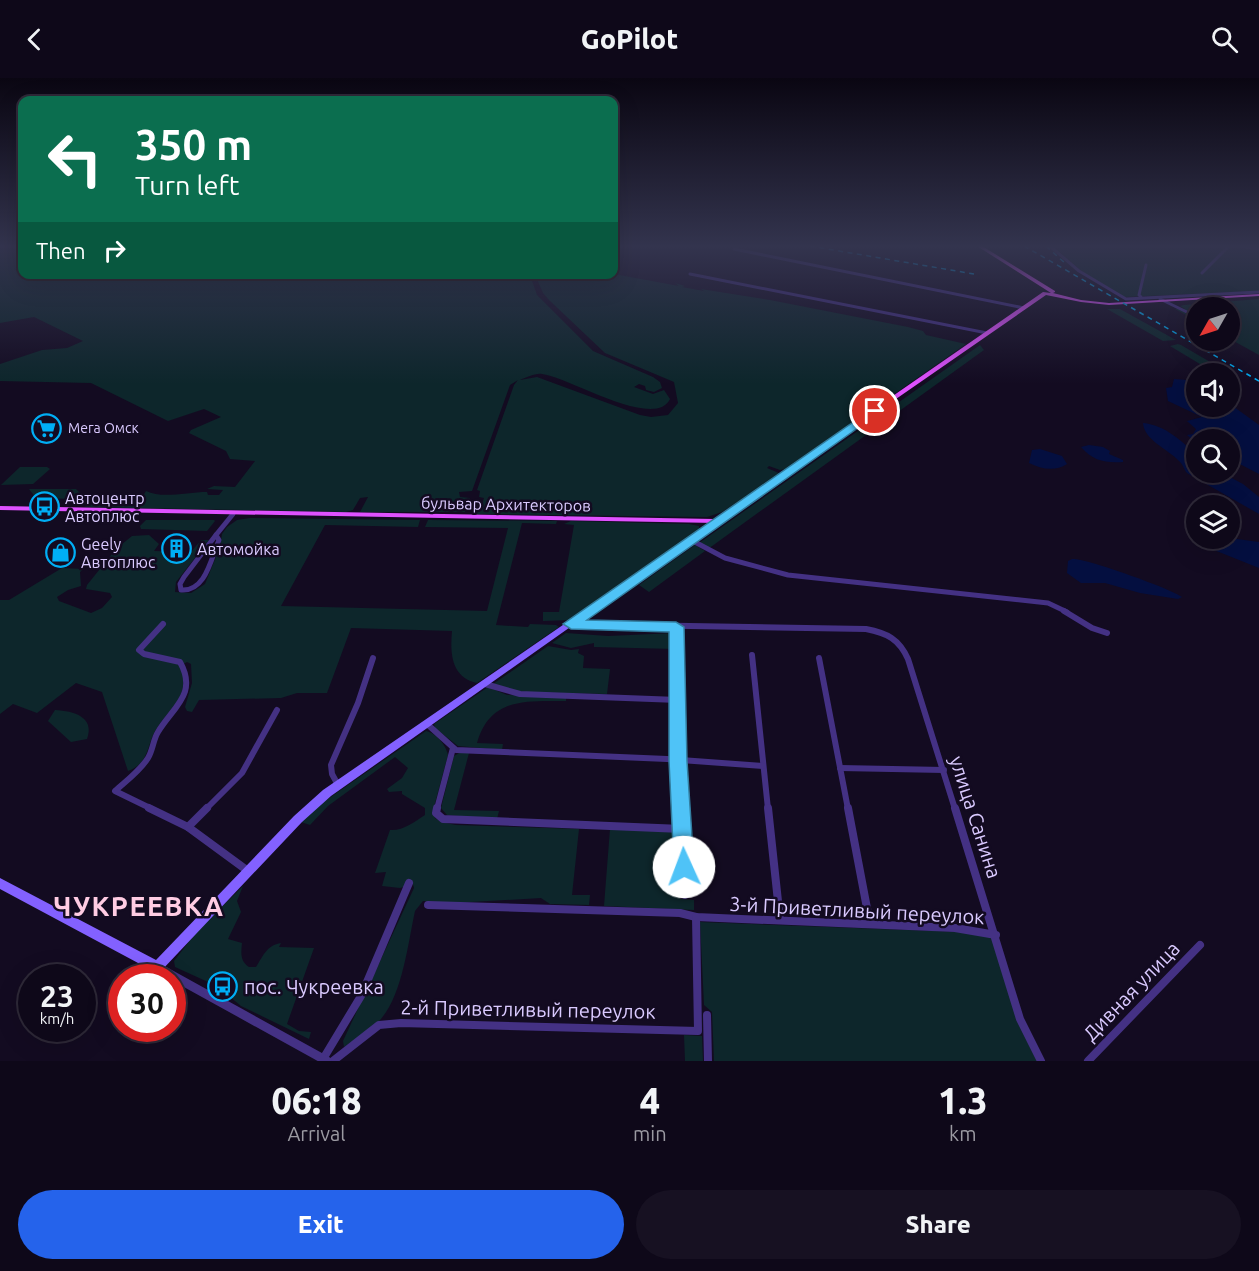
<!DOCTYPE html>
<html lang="en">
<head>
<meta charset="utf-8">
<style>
  body { margin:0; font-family:Ubuntu,sans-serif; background:#171122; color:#f1f3f6; height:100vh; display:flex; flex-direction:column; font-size:22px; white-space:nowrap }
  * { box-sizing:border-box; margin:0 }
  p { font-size:20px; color:#9b9aa2 }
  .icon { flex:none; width:33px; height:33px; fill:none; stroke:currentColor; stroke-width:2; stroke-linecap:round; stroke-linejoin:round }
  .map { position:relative; height:983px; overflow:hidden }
  .panel { display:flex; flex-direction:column; background:#0e0819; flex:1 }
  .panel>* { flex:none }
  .banner { position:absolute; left:18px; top:18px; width:600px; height:183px; border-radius:12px; box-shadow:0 6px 24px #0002,0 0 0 2px #2e2938; background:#0b6e4f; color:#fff; overflow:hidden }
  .needle { width:39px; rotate:231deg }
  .tools { position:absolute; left:1186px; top:219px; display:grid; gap:12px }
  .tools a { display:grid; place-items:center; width:54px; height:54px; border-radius:50%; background:#0e0819; box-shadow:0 6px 24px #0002,0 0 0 2px #2e2938; font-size:30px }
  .speed { position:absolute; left:18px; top:886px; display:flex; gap:12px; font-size:30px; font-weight:700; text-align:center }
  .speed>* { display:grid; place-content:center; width:78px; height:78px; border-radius:50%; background:#0e0819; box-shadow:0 6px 24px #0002,0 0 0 2px #2e2938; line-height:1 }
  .speed small { font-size:15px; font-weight:400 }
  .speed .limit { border:9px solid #d22; background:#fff; color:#111 }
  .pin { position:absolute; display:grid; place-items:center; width:51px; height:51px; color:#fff; margin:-26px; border:3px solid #fff; border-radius:50%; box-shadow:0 2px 6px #0007 }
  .me { position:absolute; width:66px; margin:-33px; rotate:358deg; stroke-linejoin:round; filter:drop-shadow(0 0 4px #0008) }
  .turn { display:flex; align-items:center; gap:21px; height:126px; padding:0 18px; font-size:27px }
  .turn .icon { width:78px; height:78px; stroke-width:2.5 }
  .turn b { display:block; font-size:42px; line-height:51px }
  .then { display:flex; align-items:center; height:57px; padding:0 18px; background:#0003; gap:12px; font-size:22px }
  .eta { display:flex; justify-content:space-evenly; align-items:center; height:102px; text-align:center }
  .eta b { font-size:36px; font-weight:800; line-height:42px }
  .button { display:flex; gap:12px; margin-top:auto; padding:12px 18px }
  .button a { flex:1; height:69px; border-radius:36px; background:#2563eb; color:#fff; font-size:24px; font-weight:800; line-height:69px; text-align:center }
  .button a+a { background:#171122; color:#f1f3f6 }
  header { display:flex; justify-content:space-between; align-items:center; height:78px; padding:0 18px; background:#0e0819; font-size:27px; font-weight:800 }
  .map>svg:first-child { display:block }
  .green { fill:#0d262b }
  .water { fill:#040f40 }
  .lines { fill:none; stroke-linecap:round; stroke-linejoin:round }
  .runway { fill:#0a5c8b; fill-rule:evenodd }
  .minor-far3 { stroke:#443184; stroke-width:3 }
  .minor-far2 { stroke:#443184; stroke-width:5 }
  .minor-far1 { stroke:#443184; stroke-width:6 }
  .minor { stroke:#443184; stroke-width:8 }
  .tertiary { stroke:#443184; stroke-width:9 }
  .secondary { fill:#8361ff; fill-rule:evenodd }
  .primary { fill:#df51ff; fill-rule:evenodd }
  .rail { stroke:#00aef5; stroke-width:1.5; stroke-dasharray:5 4.5; stroke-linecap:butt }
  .route { fill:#4fc3f7; stroke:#337fa1; stroke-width:1.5 }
  .labels { text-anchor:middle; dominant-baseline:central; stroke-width:5; stroke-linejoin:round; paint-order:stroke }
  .far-poi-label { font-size:14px; fill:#dacaff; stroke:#130b21; text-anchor:start }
  .poi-label { font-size:16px; fill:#dacaff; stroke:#130b21; text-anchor:start }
  .street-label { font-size:16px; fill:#dacaff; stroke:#130b21 }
  .near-street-label { font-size:20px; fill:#dacaff; stroke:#130b21 }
  .near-poi-label { font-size:20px; fill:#dacaff; stroke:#130b21; text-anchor:start }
  .near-district-label { font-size:27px; font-weight:bold; letter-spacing:1.5px; fill:#ffcce3; stroke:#130b21 }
</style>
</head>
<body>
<header><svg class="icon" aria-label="back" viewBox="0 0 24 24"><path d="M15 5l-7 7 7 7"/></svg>GoPilot<svg class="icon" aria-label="search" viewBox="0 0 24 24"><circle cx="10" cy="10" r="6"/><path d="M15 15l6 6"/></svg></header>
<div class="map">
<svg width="1259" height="983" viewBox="0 0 1259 983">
  <rect width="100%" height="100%" fill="#130b21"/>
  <g class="green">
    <path d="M0 168H22V196H271C290 203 303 205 322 199L315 196 530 197 537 217 593 273 653 299 660 304 662 310 654 314 646 312 645 308 639 306 634 309 653 316 664 312 670 321C655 353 566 298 542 296 535 295 525 300 520 302L537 299 640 337 651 339 668 337 678 325 674 304 605 275 549 222 543 215 535 197 614 196 679 208 675 205 685 208 682 209 704 213 701 211 770 222 908 249 923 253 926 257 966 266 787 391 780 392 769 388 767 390 779 395 778 398 722 434 707 439 473 436 475 427 482 426 484 420 479 419 480 413 477 412 514 307 518 302 510 307 472 413 459 414 460 419 470 420 465 434H360L368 419 360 420 353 432 346 434 85 429 97 417 143 418 146 413C162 421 187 414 207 414L208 417H219L223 412 207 411 214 408 235 409 255 383 230 381 226 373 189 355 191 352 221 339 204 331 168 343 91 305 0 303V286L42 272 67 270 83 263 34 239 0 245Z"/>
    <polygon points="1053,168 1259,168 1259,213 1123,219 1084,195"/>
    <polygon points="1259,221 1259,277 1230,261 1230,230 1197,229 1197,243 1175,231 1185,231 1180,228 1184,227"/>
    <polygon points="1107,231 1120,231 1176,262 1163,263"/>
    <polygon points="1178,266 1181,267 1229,295 1215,295 1170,268"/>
    <polygon points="980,267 984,272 708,471 699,465"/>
    <polygon points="20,389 47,389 50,391 33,406 1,407"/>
    <polygon points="29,411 76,411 80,415 75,421 36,420"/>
    <path d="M250 440 420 442 418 449 325 447 281 528 487 533 508 450 425 449 428 442 557 443 556 446 522 445 496 547 528 549 530 546 556 547 559 549 477 605C451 599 450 575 452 553L351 550 327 615H297L281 620 199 622 192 634 187 633 185 629 192 605 191 586 187 584 180 588C193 619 166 632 154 655 147 669 148 686 128 693L102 614 76 605 37 635 13 626 0 636V522H9L62 490 84 491 80 494 81 508 68 512 57 519 59 523 91 535 102 530 112 519 110 515 86 511 87 507 116 471 132 458 149 457 159 466 154 473 191 474 201 462H209L176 504 175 514 191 515 205 506 220 469 222 456 227 449 237 442Z"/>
    <polygon points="146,442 214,442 215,443 207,453 141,451 140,448"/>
    <polygon points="571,443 689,446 699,448 699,451 571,542 543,543 543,534 559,534 574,447 564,446"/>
    <polygon points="695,467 705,473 649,514 639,507"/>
    <polygon points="566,555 608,558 675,555 675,571 594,569 594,565 571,570 552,565"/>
    <polygon points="548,568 571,572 579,571 578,575 584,578 583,590 610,591 607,616 519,614 493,606"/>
    <path d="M488 609 507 617 566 619V623C527 623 490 619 477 665L503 666 502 672 458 668 435 650 434 646Z"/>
    <path d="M55 632C74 633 95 639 87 661L71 664 48 643Z"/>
    <path d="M426 653C436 655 446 667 448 677L434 729 435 740 441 744 456 747 579 751 572 817H590L589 827 550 826 541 820 453 825 423 823 415 833C408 865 402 921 378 944 369 954 355 961 344 969L343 963 414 810 413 806 400 810 382 808 386 794 375 795 390 752C403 753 414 744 425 737V730L402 716V713L389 714 387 711 402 700 408 690 395 679 328 728 310 747 301 744 322 725Z"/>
    <polygon points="461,674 469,675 454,732 499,733 497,741 447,737 441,730 454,678"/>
    <polygon points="610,751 677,753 680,760 680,821 694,822 694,832 604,828"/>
    <path d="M243 808 237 823 241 834 228 861 242 865C241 875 240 883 249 889H256C263 878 267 867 281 865L279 869 314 870 287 946 299 953 311 954 309 961 241 928 229 918 231 915 223 905 219 909 175 889 174 883 198 852Z"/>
    <polygon points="700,844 961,854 989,859 992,861 1039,983 714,983 712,934 704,927"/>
    <polygon points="684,957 702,958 703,983 685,983"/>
  </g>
  <g class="water">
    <polygon points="1174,301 1187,302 1197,307 1197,328 1230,328 1230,326 1259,347 1259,396 1230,381 1230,362 1197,362 1197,366 1187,357 1193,356 1196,351 1187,343 1202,339 1168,323 1166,310 1172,309"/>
    <path d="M1143 345C1165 347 1182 363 1197 378V394L1219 395 1226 397 1243 406 1259 419V436L1187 395C1184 392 1183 386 1179 383 1168 371 1144 362 1143 345Z"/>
    <path d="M1089 367 1103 369 1110 373 1109 376 1123 382V384C1105 385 1093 383 1081 369Z"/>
    <path d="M1040 371 1062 378 1067 386C1055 394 1041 391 1029 385L1032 372Z"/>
    <polygon points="1230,460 1259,464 1259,490 1199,466 1202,461"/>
    <path d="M1072 481C1083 479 1172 511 1182 519L1178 521 1140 515 1105 505H1081L1067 495 1068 483Z"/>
  </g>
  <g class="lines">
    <path class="runway" d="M288 196H308L309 198 306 202C299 204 293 203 288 196Z"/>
    <g class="minor-far3">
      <polyline points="1050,168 1079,193 1126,221 1259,214"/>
      <polyline points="1240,168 1259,171"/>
      <polyline points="734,171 1024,230"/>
      <polyline points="1202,195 1229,168"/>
      <polyline points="690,196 987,255"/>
      <polyline points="1141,219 1139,217 1146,187"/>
      <polyline points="1160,221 1189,235"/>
    </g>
    <g class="minor-far2">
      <path d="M216 457 219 462C211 480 206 514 181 512L180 506 184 499Z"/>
      <polyline points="216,457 233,436"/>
      <polyline points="691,462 725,480 788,497 1048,525 1067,534"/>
    </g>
    <g class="minor-far1">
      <polyline points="1064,533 1092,550 1107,555"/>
      <path d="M571 546 866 551C887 555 899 561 908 581L955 731"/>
      <polyline points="676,549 681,731"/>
      <polyline points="752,577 768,731"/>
      <polyline points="819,580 848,731"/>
      <polyline points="485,606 520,616 678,622"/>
      <polyline points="427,646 456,672 667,681 763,688"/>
      <polyline points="840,690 944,692"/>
      <polyline points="338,707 332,696 331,687 358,625 373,580"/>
      <path d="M152 731 115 713C126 703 140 693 148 680 153 672 153 662 158 654 173 629 198 616 180 584L144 576 139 572 163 546"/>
      <polyline points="206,731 242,695 277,632"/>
      <polyline points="437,731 453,670"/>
    </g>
    <g class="minor">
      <polyline points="149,730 188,749 248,793"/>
      <polyline points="437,730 436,735 443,741 682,751"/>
      <polyline points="680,730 685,817"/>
      <polyline points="768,730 780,842"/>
      <polyline points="848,730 870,846"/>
      <polyline points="955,730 1020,941 1041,983"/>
      <polyline points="188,749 207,730"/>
      <polyline points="428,827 680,835 696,839 955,850 996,857"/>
      <polyline points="707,937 708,983"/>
      <polyline points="323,981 361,918 409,805"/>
      <polyline points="333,983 379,947 401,945 698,953 696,839"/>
      <polyline points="1088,983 1200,867"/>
    </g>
    <polyline class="tertiary" points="157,889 327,983"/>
    <polygon class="secondary" points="717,441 719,442 720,443 719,444 331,718 302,744 161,893 157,895 153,893 0,811 0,800 156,882 294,738 323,712"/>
    <polygon class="primary" points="977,168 982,168 1055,213 1055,214 1053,215 1081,222 1109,225 1259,216 1259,218 1109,227 1081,224 1046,217 717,445 0,432 0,428 715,441 1043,214 1051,215"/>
    <g class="rail">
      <polyline points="810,168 974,196"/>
      <polyline points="1024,168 1259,303"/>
      <polyline points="1046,168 1066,186"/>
    </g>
  </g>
  <linearGradient id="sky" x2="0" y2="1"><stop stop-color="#0a0612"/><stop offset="0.55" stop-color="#33344e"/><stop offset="1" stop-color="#33344e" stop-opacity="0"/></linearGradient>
  <rect width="1259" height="306" fill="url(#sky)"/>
  <polygon class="route" points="875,329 880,333 879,335 587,542 676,544 684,549 687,683 694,789 691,795 684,797 677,795 674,789 669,683 669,554 571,551 563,546"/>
  <defs>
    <symbol id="supermarket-ring" viewBox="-11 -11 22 22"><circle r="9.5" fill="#130b21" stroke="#00aef5" stroke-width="1.5"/><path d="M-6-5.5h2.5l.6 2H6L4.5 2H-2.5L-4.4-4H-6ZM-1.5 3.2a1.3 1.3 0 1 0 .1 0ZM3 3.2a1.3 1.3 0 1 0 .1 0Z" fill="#00aef5"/></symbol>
    <symbol id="bus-ring" viewBox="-11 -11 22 22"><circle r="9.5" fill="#130b21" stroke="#00aef5" stroke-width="1.5"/><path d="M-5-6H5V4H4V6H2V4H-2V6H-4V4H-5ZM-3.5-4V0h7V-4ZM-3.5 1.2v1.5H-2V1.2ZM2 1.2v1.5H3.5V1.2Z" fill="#00aef5"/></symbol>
    <symbol id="building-ring" viewBox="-11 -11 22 22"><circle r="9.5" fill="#130b21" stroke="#00aef5" stroke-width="1.5"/><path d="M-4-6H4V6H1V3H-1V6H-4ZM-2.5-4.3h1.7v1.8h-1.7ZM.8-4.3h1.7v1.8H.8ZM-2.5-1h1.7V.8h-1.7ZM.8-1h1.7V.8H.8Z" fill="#00aef5"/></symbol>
    <symbol id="shop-ring" viewBox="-11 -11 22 22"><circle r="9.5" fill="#130b21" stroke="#00aef5" stroke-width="1.5"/><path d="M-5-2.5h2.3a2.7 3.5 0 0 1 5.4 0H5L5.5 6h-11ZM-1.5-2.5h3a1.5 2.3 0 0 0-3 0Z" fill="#00aef5"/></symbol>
  </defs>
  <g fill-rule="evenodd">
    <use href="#supermarket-ring" x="30" y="334" width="33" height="33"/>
    <use href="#bus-ring" x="28" y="412" width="33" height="33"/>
    <use href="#building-ring" x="160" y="454" width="33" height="33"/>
    <use href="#shop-ring" x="44" y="458" width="33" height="33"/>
    <use href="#bus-ring" x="206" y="892" width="33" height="33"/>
  </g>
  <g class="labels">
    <g class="far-poi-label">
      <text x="68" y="350">Мега Омск</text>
    </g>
    <g class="poi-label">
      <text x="65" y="420">Автоцентр<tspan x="65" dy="18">Автоплюс</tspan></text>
      <text x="81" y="466">Geely<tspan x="81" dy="18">Автоплюс</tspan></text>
      <text x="197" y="471">Автомойка</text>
    </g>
    <g class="street-label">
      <text transform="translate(506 426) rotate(1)">бульвар Архитекторов</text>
    </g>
    <g class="near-street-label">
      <text transform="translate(976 739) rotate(72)">улица Санина</text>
      <text transform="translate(857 832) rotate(3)">3-й Приветливый переулок</text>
      <text transform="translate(1131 913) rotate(-46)">Дивная улица</text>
      <text transform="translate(528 931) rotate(1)">2-й Приветливый переулок</text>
    </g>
    <g class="near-poi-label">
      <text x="244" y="908">пос. Чукреевка</text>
    </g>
    <g class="near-district-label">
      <text x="139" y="828">ЧУКРЕЕВКА</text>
    </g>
  </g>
</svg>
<div class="tools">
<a><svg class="needle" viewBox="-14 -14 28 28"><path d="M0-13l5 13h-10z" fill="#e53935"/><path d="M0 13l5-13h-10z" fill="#9b9aa2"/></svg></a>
<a><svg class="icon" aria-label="sound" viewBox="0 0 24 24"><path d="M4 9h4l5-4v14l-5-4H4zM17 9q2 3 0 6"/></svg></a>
<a><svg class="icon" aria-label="search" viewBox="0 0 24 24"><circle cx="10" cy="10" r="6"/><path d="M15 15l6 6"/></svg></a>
<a><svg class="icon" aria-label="layers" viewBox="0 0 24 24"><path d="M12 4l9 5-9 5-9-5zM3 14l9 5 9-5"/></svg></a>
</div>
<div class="speed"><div>23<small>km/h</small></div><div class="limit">30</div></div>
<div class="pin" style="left:875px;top:333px;background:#d93025"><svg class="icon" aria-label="arrive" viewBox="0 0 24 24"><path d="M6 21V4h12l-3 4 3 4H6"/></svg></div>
<svg class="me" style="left:684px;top:789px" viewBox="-20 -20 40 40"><circle r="19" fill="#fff"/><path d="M0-13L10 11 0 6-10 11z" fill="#4fc3f7"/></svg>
<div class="banner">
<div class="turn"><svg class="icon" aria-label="left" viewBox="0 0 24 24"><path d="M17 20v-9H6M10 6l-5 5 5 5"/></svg><div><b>350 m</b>Turn left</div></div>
<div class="then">Then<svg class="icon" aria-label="right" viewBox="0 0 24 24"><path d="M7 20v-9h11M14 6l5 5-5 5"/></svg></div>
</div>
</div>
<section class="panel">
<div class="eta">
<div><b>06:18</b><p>Arrival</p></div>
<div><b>4</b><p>min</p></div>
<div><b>1.3</b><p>km</p></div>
</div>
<div class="button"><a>Exit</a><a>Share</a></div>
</section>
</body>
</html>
